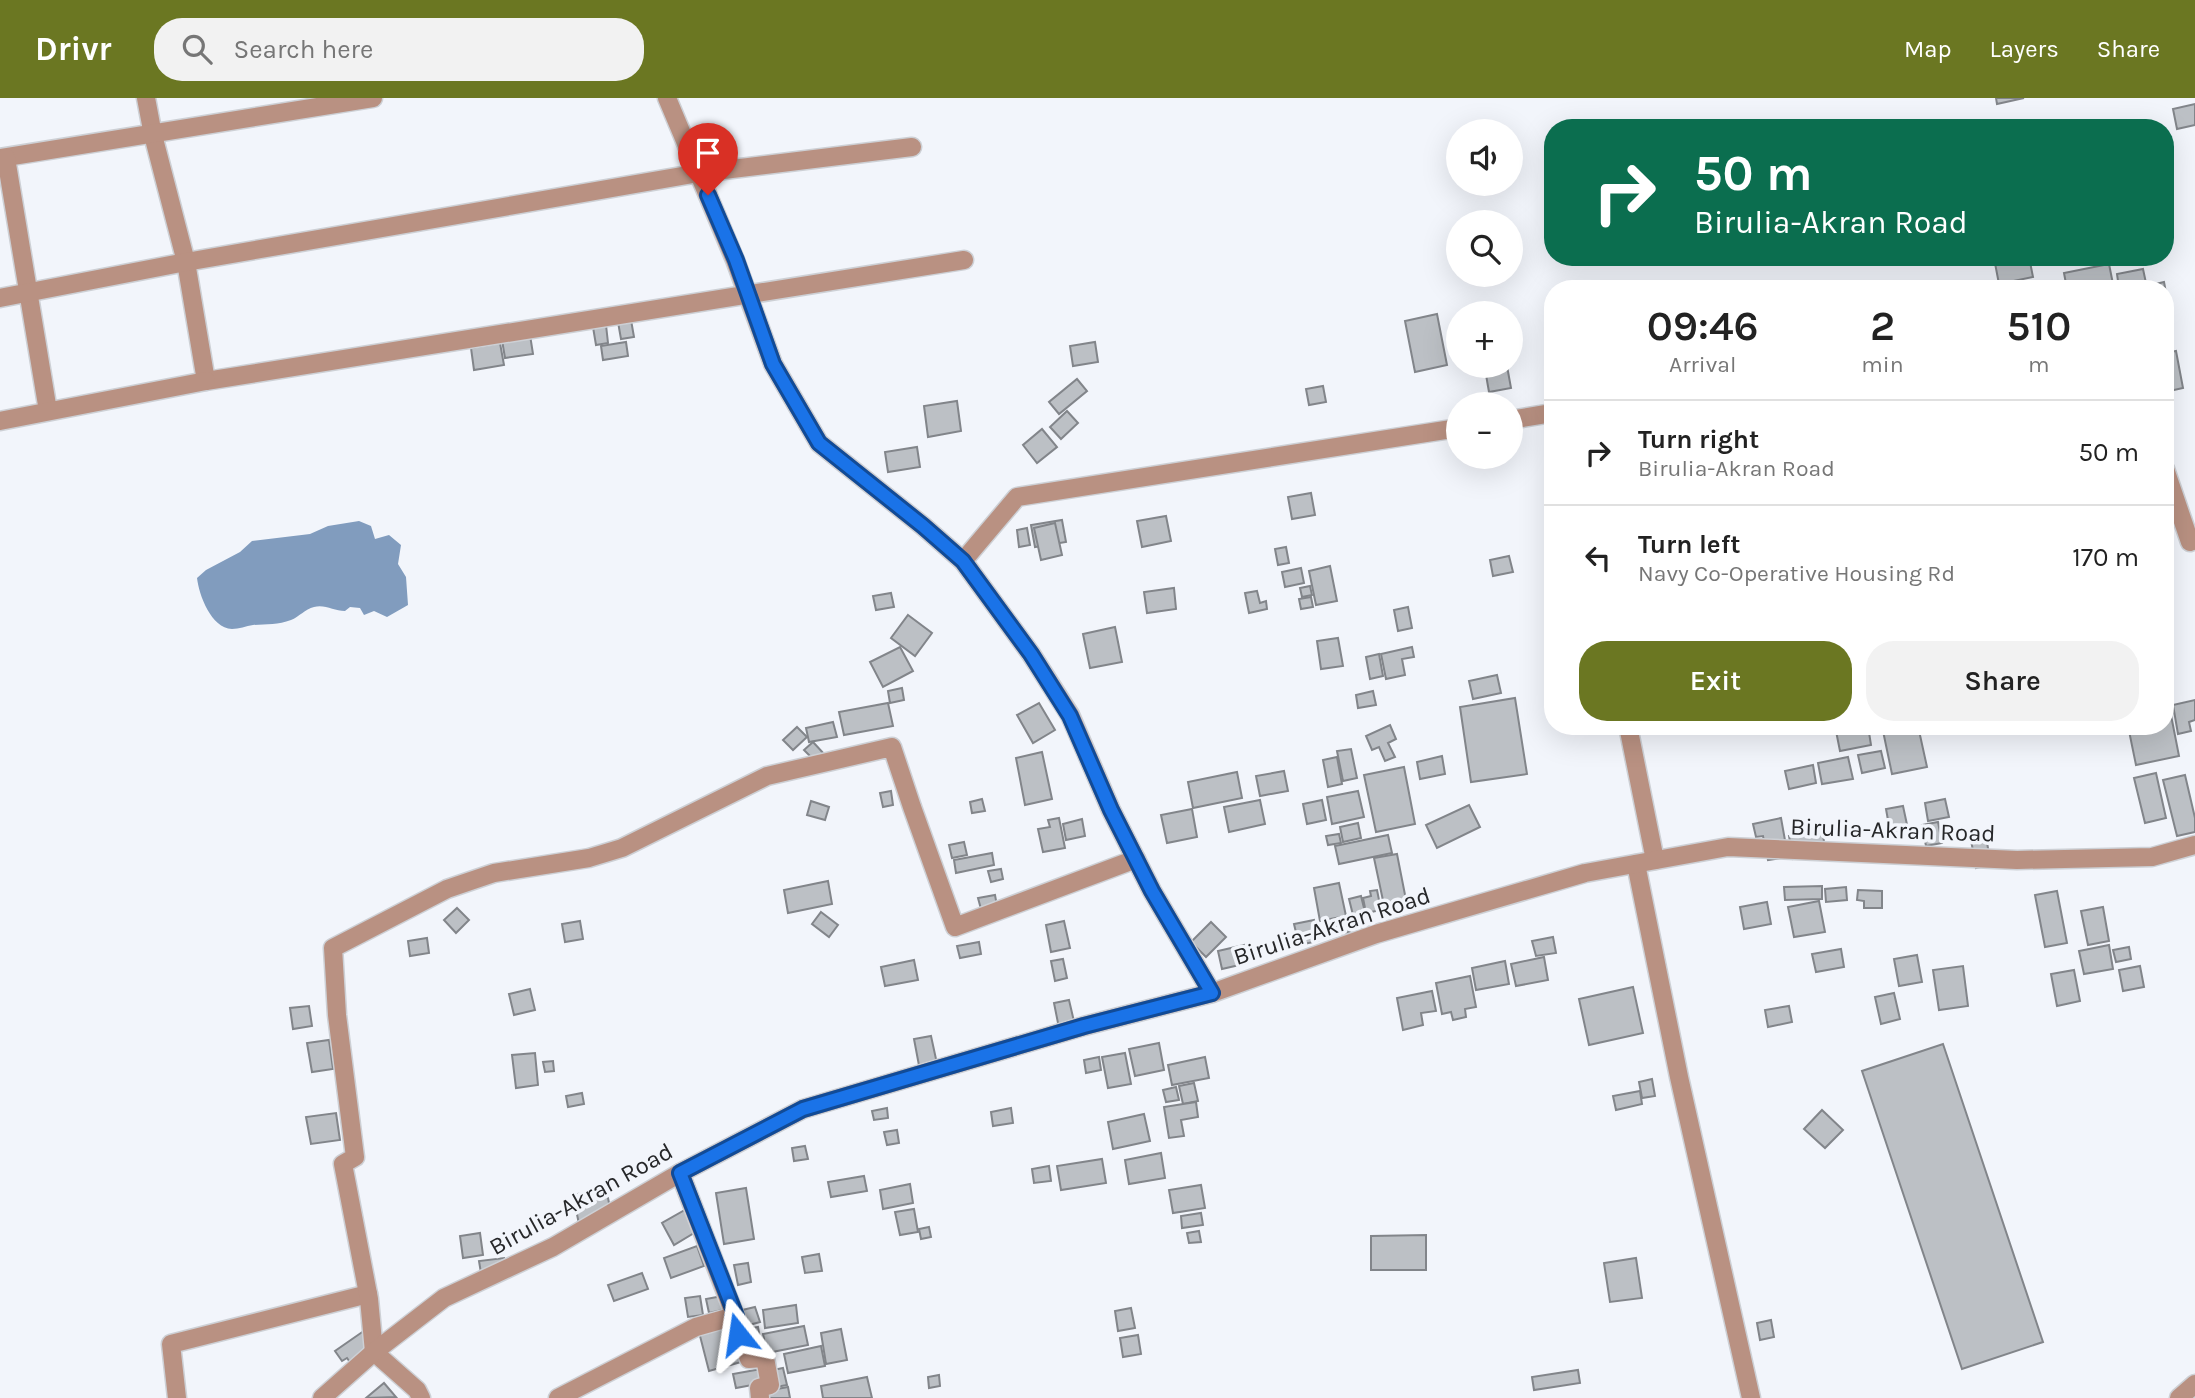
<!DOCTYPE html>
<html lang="en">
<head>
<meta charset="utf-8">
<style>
  body { margin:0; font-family:Karla,sans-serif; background:#f2f2f2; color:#222; height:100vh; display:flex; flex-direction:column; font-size:26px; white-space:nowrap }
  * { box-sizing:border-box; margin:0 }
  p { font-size:23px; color:#767676 }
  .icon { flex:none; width:38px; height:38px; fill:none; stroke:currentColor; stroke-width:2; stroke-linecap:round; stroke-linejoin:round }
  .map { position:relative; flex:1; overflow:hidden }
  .details { position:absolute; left:1544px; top:182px; width:630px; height:455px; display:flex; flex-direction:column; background:#fff; border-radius:28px; box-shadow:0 7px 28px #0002 }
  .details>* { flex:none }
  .hud { position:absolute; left:1544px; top:21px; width:630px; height:147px; border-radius:28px; box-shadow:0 7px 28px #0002; background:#0b6e4f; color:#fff; overflow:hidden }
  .controls { position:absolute; left:1446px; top:21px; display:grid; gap:14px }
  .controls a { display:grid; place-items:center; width:77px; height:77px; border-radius:50%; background:#fff; box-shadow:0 7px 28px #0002; font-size:35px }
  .pin { position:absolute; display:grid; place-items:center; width:60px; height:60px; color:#fff; margin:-72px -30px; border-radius:50% 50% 50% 0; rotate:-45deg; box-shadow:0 0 7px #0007 }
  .pin .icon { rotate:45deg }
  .me { position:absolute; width:77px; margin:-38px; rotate:345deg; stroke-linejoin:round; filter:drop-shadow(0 0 5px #0008) }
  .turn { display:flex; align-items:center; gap:24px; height:147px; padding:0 35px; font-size:32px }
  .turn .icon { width:91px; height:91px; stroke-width:2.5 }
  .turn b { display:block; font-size:49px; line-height:60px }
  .eta { display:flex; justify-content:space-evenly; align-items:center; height:119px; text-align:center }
  .eta b { font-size:42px; font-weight:600; line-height:49px }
  .button { display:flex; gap:14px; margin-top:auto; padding:14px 35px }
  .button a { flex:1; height:80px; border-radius:28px; background:#6b7722; color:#fff; font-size:28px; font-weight:600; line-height:80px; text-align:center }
  .button a+a { background:#f2f2f2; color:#222 }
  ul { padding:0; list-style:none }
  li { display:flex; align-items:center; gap:21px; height:105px; padding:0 35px; border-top:2px solid #e0e0e0 }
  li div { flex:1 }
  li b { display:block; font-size:26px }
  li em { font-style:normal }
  header { display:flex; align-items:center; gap:42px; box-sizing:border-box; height:98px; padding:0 35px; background:#6b7722; color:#fff }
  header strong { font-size:33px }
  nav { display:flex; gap:38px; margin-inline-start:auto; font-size:24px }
  .search { width:490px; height:63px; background:#f2f2f2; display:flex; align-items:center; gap:18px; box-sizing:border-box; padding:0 24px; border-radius:28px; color:#767676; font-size:26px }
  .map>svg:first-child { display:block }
  .water { fill:#819cbe }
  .building { fill:#bcc0c5; stroke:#82858a; stroke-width:2 }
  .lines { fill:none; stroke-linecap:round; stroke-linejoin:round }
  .minor-casing { stroke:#cdd0d5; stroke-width:21 }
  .tertiary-casing { stroke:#cdd0d5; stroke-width:21 }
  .minor { stroke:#b99182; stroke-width:18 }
  .tertiary { stroke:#b99182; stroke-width:18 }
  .route-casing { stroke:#114b97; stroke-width:18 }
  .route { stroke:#1a73e8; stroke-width:12 }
  .labels { text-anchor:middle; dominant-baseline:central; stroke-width:7; stroke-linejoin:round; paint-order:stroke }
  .street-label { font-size:24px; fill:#262729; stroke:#f2f5fb }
</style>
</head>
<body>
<header>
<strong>Drivr</strong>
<div class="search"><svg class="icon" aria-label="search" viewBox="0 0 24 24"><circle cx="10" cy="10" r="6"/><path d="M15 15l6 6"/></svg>Search here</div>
<nav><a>Map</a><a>Layers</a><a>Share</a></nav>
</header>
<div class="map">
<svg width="2195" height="1300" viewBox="0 0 2195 1300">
  <rect width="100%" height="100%" fill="#f2f5fb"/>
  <path class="water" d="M359 423 371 428 375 441 389 437 401 447 398 466 406 479 408 507 387 519 374 513 364 517 360 510 350 509 345 513C334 513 325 506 314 509 305 511 299 519 291 522 278 527 266 526 253 527 246 528 239 531 232 531 211 530 199 497 197 480L206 472 240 454 252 443 310 436 328 428Z"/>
  <g class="building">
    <polygon points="1996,0 2024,0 1997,6"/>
    <polygon points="2195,6 2195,27 2177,31 2173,11"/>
    <polygon points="2029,159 2033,179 1999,186 1994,160"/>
    <polygon points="2109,166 2114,191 2067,191 2064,175"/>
    <polygon points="2143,171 2146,185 2119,190 2117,176"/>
    <polygon points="2164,184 2167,200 2165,200 2165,191 2135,191"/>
    <polygon points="2165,202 2167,202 2172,223 2165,225"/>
    <polygon points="1437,216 1447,267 1415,274 1405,223"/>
    <polygon points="631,222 634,239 621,241 618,224"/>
    <polygon points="606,227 608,245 596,247 593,229"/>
    <polygon points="530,237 533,256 505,260 502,242"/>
    <polygon points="626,244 628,258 603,262 601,248"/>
    <polygon points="1095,244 1098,264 1073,268 1070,248"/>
    <polygon points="500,245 504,267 474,272 471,250"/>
    <polygon points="2176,253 2183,290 2165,294 2165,255"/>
    <polygon points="1507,268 1511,290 1489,294 1485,271"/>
    <polygon points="1077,281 1087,293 1059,316 1049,304"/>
    <polygon points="1323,288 1326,304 1309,307 1306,291"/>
    <polygon points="957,303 961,333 928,339 924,308"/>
    <polygon points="1067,313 1078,325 1061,341 1050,329"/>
    <polygon points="1042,331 1057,349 1037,365 1023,347"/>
    <polygon points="917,349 920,369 888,374 885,354"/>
    <polygon points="1311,395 1315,417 1292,421 1288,399"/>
    <polygon points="1166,418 1171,443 1142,449 1137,423"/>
    <polygon points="1062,422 1066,444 1035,449 1031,427"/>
    <polygon points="1055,425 1062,457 1041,462 1034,430"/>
    <polygon points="1027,430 1030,447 1019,449 1017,432"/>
    <polygon points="1286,449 1289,465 1278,467 1275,451"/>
    <polygon points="1509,458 1513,474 1493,478 1490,462"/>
    <polygon points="1330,468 1337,503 1316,507 1309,473"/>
    <polygon points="1301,470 1304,485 1285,489 1282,474"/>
    <polygon points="1310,488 1312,497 1302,499 1300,490"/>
    <polygon points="1174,490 1176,511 1147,515 1144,494"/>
    <polygon points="1257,493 1260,505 1266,503 1267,511 1249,515 1245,495"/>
    <polygon points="891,495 894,509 876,512 873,498"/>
    <polygon points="1311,499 1313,509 1301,511 1299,501"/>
    <polygon points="1408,509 1412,530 1398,533 1394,512"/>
    <polygon points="908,517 932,535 915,558 891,540"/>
    <polygon points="1115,529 1122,564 1090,570 1083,536"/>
    <polygon points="1338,540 1343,568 1321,571 1317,543"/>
    <polygon points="900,549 913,573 883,589 870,564"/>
    <polygon points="1412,549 1414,559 1402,561 1405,577 1386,581 1381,556"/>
    <polygon points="1379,556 1383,578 1370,581 1366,559"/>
    <polygon points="1497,577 1501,595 1473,601 1469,583"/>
    <polygon points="902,590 904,602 890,605 888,593"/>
    <polygon points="1373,593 1376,607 1358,610 1356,597"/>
    <polygon points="1515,600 1527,676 1471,684 1460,609"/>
    <polygon points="2195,602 2195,622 2189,624 2191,633 2178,636 2173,607"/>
    <polygon points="888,605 893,628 844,637 839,614"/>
    <polygon points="1039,605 1055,632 1033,645 1017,617"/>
    <polygon points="2170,612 2179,658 2136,667 2128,628 2165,628 2165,613"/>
    <polygon points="833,624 837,639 809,644 806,630"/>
    <polygon points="1390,627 1396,641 1388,645 1395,659 1385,663 1379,649 1372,652 1366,638"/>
    <polygon points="1835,628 1868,628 1871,647 1840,653"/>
    <polygon points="1906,628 1918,628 1927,669 1892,676 1883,633"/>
    <polygon points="797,629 807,639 793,652 783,642"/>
    <polygon points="813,644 825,657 817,665 804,652"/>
    <polygon points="1351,651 1357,680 1343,683 1337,653"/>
    <polygon points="1881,653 1885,670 1862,675 1858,657"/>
    <polygon points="1042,654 1052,701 1025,707 1016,660"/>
    <polygon points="1442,658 1445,676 1420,681 1417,664"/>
    <polygon points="1337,659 1342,686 1328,689 1323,662"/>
    <polygon points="1848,659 1853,681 1822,686 1818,665"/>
    <polygon points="1813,667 1816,685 1789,691 1785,673"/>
    <polygon points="1404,669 1415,726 1376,734 1364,677"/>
    <polygon points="1284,673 1288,693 1260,698 1256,678"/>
    <polygon points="1237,674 1242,700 1193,710 1188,684"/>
    <polygon points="2156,675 2166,720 2145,725 2134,680"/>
    <polygon points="2185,677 2195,720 2195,734 2177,738 2163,682"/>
    <polygon points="891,693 893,707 883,709 880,695"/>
    <polygon points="1358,693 1364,719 1332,726 1327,699"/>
    <polygon points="982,701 985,713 972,715 970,704"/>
    <polygon points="1945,701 1949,719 1928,723 1925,705"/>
    <polygon points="1260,702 1265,726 1229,734 1224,709"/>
    <polygon points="1322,702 1326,722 1307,726 1303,706"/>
    <polygon points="811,703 829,709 825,722 807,717"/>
    <polygon points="1469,707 1480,729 1437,750 1426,727"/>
    <polygon points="1903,708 1909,736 1891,739 1886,711"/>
    <polygon points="1192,711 1197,739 1167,745 1161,717"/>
    <polygon points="1059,720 1065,750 1043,754 1038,731 1050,729 1048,722"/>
    <polygon points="1781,720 1788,759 1768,762 1763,738 1756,739 1753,726"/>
    <polygon points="1082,721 1085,738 1066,742 1063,726"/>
    <polygon points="1938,724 1942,745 1926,748 1922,727"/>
    <polygon points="1358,725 1361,740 1343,744 1340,729"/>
    <polygon points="1822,731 1825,750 1793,761 1789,738"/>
    <polygon points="1339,736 1341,745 1328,747 1326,738"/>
    <polygon points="1388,737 1392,755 1339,766 1335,748"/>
    <polygon points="1986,739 1991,767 1976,770 1971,742"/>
    <polygon points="964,744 967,757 952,760 949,747"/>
    <polygon points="992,755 994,767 956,775 954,762"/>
    <polygon points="1397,756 1407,807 1385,812 1374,760"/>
    <polygon points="1001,771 1003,781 991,784 988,773"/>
    <polygon points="828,783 832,806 788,815 784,792"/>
    <polygon points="1339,785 1346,818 1320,823 1314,790"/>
    <polygon points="1822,788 1822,801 1785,802 1784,789"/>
    <polygon points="1846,789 1847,802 1826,804 1825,791"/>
    <polygon points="1377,792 1381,812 1366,815 1363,800 1371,798 1370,793"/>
    <polygon points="1858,792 1882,793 1882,810 1864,810 1864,803 1857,802"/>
    <polygon points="2057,793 2067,845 2045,849 2035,797"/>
    <polygon points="995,797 997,808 981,811 978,800"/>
    <polygon points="1361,798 1365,814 1353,817 1349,801"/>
    <polygon points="1819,803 1825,834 1794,839 1788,809"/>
    <polygon points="1767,804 1771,826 1744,831 1740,809"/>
    <polygon points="2103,809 2109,843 2088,847 2081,813"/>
    <polygon points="457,810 469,822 456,835 444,822"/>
    <polygon points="821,814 838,827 829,839 812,826"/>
    <polygon points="1364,817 1368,837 1351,841 1350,834 1339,836 1336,822"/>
    <polygon points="1314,822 1318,843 1299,847 1294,826"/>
    <polygon points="580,823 583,841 565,844 562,826"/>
    <polygon points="1064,823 1070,850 1051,854 1046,827"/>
    <polygon points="1211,824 1226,839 1206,859 1191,844"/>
    <polygon points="1553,839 1556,855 1536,858 1532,843"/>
    <polygon points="427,840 429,855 410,858 408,843"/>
    <polygon points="979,844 981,856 960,860 957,848"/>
    <polygon points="1244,847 1248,865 1222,871 1218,853"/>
    <polygon points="2109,847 2113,871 2084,876 2079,853"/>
    <polygon points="2129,849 2131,861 2116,864 2113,852"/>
    <polygon points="1841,851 1844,869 1816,874 1812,856"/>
    <polygon points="1917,857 1922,884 1899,888 1894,861"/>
    <polygon points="1544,859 1548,882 1516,888 1511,866"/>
    <polygon points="1063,861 1067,880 1055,883 1051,863"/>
    <polygon points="914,862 918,882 885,888 881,869"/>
    <polygon points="1505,863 1509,886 1476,892 1472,870"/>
    <polygon points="1963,868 1968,908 1939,912 1933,872"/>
    <polygon points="2140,868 2144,889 2123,893 2119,872"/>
    <polygon points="2074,872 2080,903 2057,908 2051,876"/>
    <polygon points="1470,878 1476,909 1465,911 1466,919 1453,922 1451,914 1442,916 1436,885"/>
    <polygon points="1633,889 1643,935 1589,947 1579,901"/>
    <polygon points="530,891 535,912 514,917 509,896"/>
    <polygon points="1432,893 1436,913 1421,915 1423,927 1403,932 1397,900"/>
    <polygon points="1894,895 1900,921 1881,926 1875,899"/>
    <polygon points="1069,902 1076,932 1060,935 1054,905"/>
    <polygon points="309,908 312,928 293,931 290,910"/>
    <polygon points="1789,908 1792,924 1768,929 1765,912"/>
    <polygon points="931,938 939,975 921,978 914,941"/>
    <polygon points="329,942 333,971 312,974 307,945"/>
    <polygon points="1159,945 1164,972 1135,978 1129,951"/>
    <polygon points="1943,946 2043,1244 1962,1271 1862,973"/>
    <polygon points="535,955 538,987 516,990 512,957"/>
    <polygon points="1125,955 1131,986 1108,990 1102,959"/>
    <polygon points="1099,959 1101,972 1086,975 1084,962"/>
    <polygon points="1205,959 1209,980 1172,987 1168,967"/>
    <polygon points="553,963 554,973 545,974 543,964"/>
    <polygon points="1652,981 1655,998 1642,1000 1639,984"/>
    <polygon points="1194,985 1198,1003 1183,1006 1179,988"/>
    <polygon points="1176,989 1179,1002 1166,1004 1163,992"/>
    <polygon points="1640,993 1642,1006 1616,1012 1613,998"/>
    <polygon points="582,995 584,1006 568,1009 566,998"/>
    <polygon points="1196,1004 1198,1019 1181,1022 1184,1038 1169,1040 1164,1009"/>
    <polygon points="887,1010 888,1020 874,1022 872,1013"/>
    <polygon points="1011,1010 1013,1025 993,1028 991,1014"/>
    <polygon points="1822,1012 1843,1032 1825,1050 1804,1031"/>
    <polygon points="336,1015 340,1042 311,1046 306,1019"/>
    <polygon points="1144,1016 1150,1043 1113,1051 1108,1024"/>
    <polygon points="897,1032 899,1045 887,1047 884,1034"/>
    <polygon points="805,1048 808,1061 794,1063 792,1050"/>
    <polygon points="1161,1055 1165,1080 1129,1086 1125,1062"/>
    <polygon points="1102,1061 1106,1085 1061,1092 1057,1068"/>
    <polygon points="1049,1068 1051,1083 1034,1085 1032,1071"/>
    <polygon points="864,1078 867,1093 831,1099 828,1084"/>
    <polygon points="910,1086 913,1105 883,1111 880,1092"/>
    <polygon points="1201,1087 1205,1110 1173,1115 1169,1092"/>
    <polygon points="606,1090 612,1120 579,1126 573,1097"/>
    <polygon points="746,1090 754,1141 724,1146 716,1095"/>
    <polygon points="697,1105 709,1126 674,1147 662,1125"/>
    <polygon points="914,1111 918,1134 900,1137 895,1114"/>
    <polygon points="1201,1115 1203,1127 1182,1130 1181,1118"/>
    <polygon points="929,1129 931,1139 921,1141 919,1131"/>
    <polygon points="1199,1133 1201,1144 1189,1145 1187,1135"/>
    <polygon points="480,1135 483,1157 463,1160 460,1138"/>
    <polygon points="1426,1137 1426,1172 1371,1172 1371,1138"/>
    <polygon points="697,1148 704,1168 671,1180 664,1160"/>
    <polygon points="819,1156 822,1173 805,1175 802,1159"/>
    <polygon points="504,1160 506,1178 482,1181 479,1163"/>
    <polygon points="1636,1160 1642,1200 1610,1204 1604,1165"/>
    <polygon points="748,1165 751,1184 738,1187 734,1167"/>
    <polygon points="642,1175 648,1191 614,1203 608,1187"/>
    <polygon points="728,1197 731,1210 709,1215 706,1201"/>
    <polygon points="700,1198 703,1217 688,1219 685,1200"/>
    <polygon points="796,1207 798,1225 765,1230 763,1212"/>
    <polygon points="755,1209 760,1224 742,1229 738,1213"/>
    <polygon points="1131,1210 1135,1230 1118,1233 1115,1213"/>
    <polygon points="1771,1222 1774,1239 1760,1242 1757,1225"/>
    <polygon points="731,1226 741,1264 709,1273 699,1234"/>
    <polygon points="804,1228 808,1247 767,1255 763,1236"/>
    <polygon points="758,1229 761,1247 750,1249 746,1231"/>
    <polygon points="368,1230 386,1254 357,1274 347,1260 342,1263 335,1253"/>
    <polygon points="841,1231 847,1262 826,1266 821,1235"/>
    <polygon points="1138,1237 1141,1256 1123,1259 1120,1240"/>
    <polygon points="821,1248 825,1268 788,1275 784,1256"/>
    <polygon points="783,1270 787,1287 776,1289 773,1272"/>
    <polygon points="761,1271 763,1285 736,1290 733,1276"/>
    <polygon points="1578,1272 1580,1285 1534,1292 1532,1279"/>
    <polygon points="939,1277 940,1288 929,1290 928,1279"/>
    <polygon points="867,1279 872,1300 823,1300 821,1288"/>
    <polygon points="384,1285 396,1299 366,1300"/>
    <polygon points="788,1289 790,1300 767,1300 766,1293"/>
  </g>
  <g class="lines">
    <defs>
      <g id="minor">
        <polyline points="146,0 153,37 186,164 206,283 964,162"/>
        <polyline points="667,0 735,162 773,266 819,345 923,428 963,463 1031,556 1070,617 1111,712 1152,793 1212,895"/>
        <polyline points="0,60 373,0"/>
        <polyline points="6,60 48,313"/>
        <polyline points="0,200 186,164 699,75 912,49"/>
        <polyline points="1510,322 1552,315"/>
        <polyline points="0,323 206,283"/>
        <polyline points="2165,371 2190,444 2195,442"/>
        <polyline points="963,463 1017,399 1458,330"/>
        <polyline points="1628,628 1655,762"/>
        <polyline points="1636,766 1679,979 1751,1300"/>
        <polyline points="733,1219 749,1261 765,1260 770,1287 759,1290 760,1300"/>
        <polyline points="177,1300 171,1246 368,1196"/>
        <polyline points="421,1300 417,1292 374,1254 369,1201 343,1066 355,1059 337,917 333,850 447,791 494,775 589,760 622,750 767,678 892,649 912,709 955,829 1136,761"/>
        <polyline points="558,1300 696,1229 735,1218 680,1075"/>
        <polyline points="2179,1300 2195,1286"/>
      </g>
      <polyline id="tertiary" points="322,1300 374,1254 444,1200 553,1149 680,1075 803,1011 1084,928 1212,895 1376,836 1585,775 1728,749 2017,762 2152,759 2195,747"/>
    </defs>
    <use href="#minor" class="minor-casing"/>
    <use href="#tertiary" class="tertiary-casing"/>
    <use href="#minor" class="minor"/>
    <use href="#tertiary" class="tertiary"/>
  </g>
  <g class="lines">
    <defs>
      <polyline id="route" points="708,97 736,162 773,266 819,345 923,428 963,463 1031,556 1070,618 1111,712 1152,793 1212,895 1084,928 803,1011 680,1075 736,1218 733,1219 738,1236"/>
    </defs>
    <use href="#route" class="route-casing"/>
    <use href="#route" class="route"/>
  </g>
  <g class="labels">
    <g class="street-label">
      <text transform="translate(1893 732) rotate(2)">Birulia-Akran Road</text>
      <text transform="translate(1332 828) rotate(-18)">Birulia-Akran Road</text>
      <text transform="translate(581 1101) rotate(-29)">Birulia-Akran Road</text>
    </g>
  </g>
</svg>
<div class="controls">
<a><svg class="icon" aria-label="sound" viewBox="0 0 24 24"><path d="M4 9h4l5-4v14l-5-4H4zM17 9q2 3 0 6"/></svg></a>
<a><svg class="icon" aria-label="search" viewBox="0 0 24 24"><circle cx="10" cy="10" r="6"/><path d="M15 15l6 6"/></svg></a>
<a>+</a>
<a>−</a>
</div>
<div class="pin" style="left:708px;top:97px;background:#d93025"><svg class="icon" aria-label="arrive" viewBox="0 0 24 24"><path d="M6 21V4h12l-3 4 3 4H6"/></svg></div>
<svg class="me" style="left:738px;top:1236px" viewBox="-20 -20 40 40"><path d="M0-17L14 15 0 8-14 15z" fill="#1a73e8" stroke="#fff" stroke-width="4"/></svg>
<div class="hud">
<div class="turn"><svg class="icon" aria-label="right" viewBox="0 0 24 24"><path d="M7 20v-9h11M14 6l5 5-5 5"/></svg><div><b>50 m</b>Birulia-Akran Road</div></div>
</div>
<section class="details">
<div class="eta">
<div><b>09:46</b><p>Arrival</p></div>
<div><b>2</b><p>min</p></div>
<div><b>510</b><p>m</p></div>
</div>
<ul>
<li><svg class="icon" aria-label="right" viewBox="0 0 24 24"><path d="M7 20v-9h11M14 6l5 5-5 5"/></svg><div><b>Turn right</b><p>Birulia-Akran Road</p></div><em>50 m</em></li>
<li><svg class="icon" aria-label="left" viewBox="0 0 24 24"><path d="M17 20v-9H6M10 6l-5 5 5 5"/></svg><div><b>Turn left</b><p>Navy Co-Operative Housing Rd</p></div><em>170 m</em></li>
</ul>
<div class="button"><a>Exit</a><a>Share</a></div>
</section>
</div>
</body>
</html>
